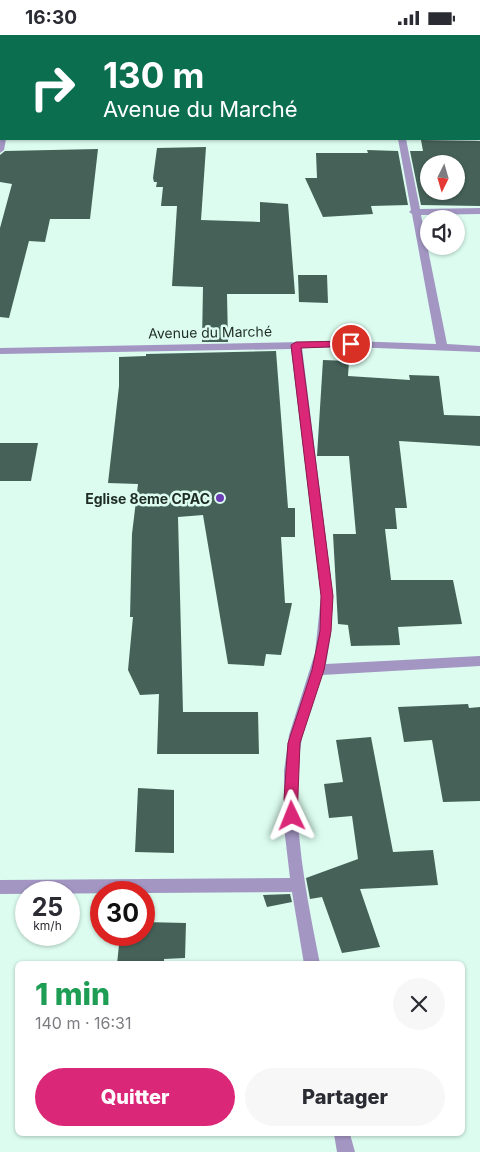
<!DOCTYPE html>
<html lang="fr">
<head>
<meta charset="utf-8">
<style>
  body { margin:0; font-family:Inter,sans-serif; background:#f7f7f7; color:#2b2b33; height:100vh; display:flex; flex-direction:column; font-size:19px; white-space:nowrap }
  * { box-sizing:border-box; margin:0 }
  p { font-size:16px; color:#7c7c81 }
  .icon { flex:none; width:28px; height:28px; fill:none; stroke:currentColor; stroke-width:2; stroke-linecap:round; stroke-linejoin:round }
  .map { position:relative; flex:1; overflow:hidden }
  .drawer { position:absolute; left:15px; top:926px; width:450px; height:175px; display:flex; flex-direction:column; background:#fff; border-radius:8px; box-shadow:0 1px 4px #0004 }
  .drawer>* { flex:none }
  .banner { position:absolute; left:0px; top:0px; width:480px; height:105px; box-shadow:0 1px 4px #0004; background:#0b6e4f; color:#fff; overflow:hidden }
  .needle { width:32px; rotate:185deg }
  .controls { position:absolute; left:420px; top:120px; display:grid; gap:10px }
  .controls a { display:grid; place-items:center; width:45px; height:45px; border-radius:50%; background:#fff; box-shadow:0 1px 4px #0004; font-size:25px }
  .speed { position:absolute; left:15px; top:846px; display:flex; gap:10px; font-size:25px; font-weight:700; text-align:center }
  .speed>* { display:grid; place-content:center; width:65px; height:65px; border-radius:50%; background:#fff; box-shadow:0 1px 4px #0004; line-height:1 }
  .speed small { font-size:12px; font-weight:400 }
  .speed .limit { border:8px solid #d22; background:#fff; color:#111 }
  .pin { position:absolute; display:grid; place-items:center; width:42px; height:42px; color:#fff; margin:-21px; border:2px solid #fff; border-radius:50%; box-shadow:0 1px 5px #0007 }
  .me { position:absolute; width:55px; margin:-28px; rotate:358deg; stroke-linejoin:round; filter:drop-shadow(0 0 4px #0008) }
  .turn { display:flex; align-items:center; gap:18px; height:105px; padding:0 20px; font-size:22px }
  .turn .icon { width:65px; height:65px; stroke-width:2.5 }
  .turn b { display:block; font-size:35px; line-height:42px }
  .round { display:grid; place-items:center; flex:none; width:52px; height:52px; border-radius:26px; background:#f7f7f7 }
  .headline { display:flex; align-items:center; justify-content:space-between; height:85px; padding:0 20px }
  h1 { font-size:30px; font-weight:800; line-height:38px; color:#1e9e55 }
  .action { display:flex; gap:10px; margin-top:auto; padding:10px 20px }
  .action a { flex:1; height:58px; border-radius:30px; background:#db2777; color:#fff; font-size:20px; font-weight:800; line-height:58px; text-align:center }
  .action a+a { background:#f7f7f7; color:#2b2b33 }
  .status { display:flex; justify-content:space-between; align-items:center; height:35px; padding:0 25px; background:#fff; direction:ltr }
  .status svg { height:14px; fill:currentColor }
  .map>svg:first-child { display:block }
  .building { fill:#466258; fill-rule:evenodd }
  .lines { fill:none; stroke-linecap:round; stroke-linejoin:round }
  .lane { fill:#a396c3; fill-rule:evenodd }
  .street { fill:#a396c3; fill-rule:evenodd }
  .route { fill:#db2777; stroke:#8e194d }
  .poi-dot { fill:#6d3db4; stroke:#dbfcef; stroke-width:2 }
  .labels { text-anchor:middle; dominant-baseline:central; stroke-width:5; stroke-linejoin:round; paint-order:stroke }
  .street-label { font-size:14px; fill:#1e2b26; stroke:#dbfcef }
  .poi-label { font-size:14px; font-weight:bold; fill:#1e2b26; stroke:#dbfcef; text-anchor:end }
</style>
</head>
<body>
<div class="status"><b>16:30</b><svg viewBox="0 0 49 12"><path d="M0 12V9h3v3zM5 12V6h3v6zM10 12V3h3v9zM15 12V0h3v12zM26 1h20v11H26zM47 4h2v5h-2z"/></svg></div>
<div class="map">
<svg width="480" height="1117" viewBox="0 0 480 1117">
  <rect width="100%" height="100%" fill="#dbfcef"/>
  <g class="building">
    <path d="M421 105 480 106V171L421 170 410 116H423ZM429 129H456V156H429Z"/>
    <polygon points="206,112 201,185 260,187 260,167 288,169 295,259 227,259 228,307 202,307 203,252 172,251 177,171 161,171 163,152 156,152 157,147 154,147 153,143 157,113"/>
    <polygon points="98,114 90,184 50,184 45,207 29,206 9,283 0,282 0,193 12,149 0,147 0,120 5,116"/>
    <polygon points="367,115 398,116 408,170 371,171 373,179 323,182 305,143 317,143 316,118 368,118"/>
    <polygon points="298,240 327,240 328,268 299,267"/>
    <polygon points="276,316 288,473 295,473 295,502 281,502 285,568 292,568 281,620 266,619 264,631 228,629 203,480 178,482 183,677 258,677 259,719 157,719 159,659 140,660 128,635 133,582 130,582 132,499 138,449 108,448 119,351 119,322 146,321 146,319"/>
    <polygon points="323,325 349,326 348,341 410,345 409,340 439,341 444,380 480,381 480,411 399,406 407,473 395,473 397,494 385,494 391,545 453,545 462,589 398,592 400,610 351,611 348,590 338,589 333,499 356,499 349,421 317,421"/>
    <polygon points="0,408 38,408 31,446 0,446"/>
    <polygon points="468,669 469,673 480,672 480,766 443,767 432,705 404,707 398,672"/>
    <polygon points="371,702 393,817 433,815 438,850 360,854 380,912 342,918 322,862 310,864 306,843 358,824 352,781 329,783 324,749 343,747 336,705"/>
    <polygon points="138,753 174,755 174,818 135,817"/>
    <polygon points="290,859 292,867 267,872 263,860"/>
    <polygon points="144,887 186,888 185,923 164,924 164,929 117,929 120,900 144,900"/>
  </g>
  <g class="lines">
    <polygon class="lane" points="0,83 1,84 1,89 0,89"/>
    <g class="street">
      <rect x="20" y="0" width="8" height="1"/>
      <rect x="382" y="0" width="8" height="1"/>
      <rect x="479" y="50" width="1" height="4"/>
      <polygon points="0,102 6,104 4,115 0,118"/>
      <path d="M398 104H406L420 174 480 173V179L421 180 447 309 480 311V317L351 312 302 313 333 561 331 599 326 629 480 621V631L322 640C315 663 304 685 301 709 290 783 306 857 320 929H304L292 857 0 859V845L290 843 284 792V736L289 700 315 618 321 561 291 314 0 319V313L351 306 436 309 412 179 409 177 411 175Z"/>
      <polygon points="334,1099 350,1099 355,1117 337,1117"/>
    </g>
  </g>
  <polygon class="route" points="351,306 354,307 354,311 301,313 333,561 331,596 324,635 300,708 297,785 292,787 288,785 284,764 288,708 312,635 320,596 321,561 291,310 296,307"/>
  <circle class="poi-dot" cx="220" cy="463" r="5"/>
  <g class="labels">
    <g class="street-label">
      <text transform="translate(210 297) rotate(-1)">Avenue du Marché</text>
    </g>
    <g class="poi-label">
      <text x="210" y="463">Eglise 8eme CPAC</text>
    </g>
  </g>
</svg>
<div class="controls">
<a><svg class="needle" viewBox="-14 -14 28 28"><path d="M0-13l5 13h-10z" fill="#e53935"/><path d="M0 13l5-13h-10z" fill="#7c7c81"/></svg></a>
<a><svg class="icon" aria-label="sound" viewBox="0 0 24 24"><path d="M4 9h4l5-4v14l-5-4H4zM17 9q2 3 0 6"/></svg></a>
</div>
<div class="speed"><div>25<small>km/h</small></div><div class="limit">30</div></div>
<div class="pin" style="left:351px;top:309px;background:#d93025"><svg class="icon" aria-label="arrive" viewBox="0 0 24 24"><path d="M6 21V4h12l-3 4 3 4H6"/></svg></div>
<svg class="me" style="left:292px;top:781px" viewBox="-20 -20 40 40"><path d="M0-17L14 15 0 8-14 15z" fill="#db2777" stroke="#fff" stroke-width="4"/></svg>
<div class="banner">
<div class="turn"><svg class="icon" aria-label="right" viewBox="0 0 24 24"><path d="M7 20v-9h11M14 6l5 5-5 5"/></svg><div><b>130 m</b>Avenue du Marché</div></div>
</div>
<section class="drawer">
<div class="headline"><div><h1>1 min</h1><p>140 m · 16:31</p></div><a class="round"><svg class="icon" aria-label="close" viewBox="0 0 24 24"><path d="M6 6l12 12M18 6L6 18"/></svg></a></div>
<div class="action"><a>Quitter</a><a>Partager</a></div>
</section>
</div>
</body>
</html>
